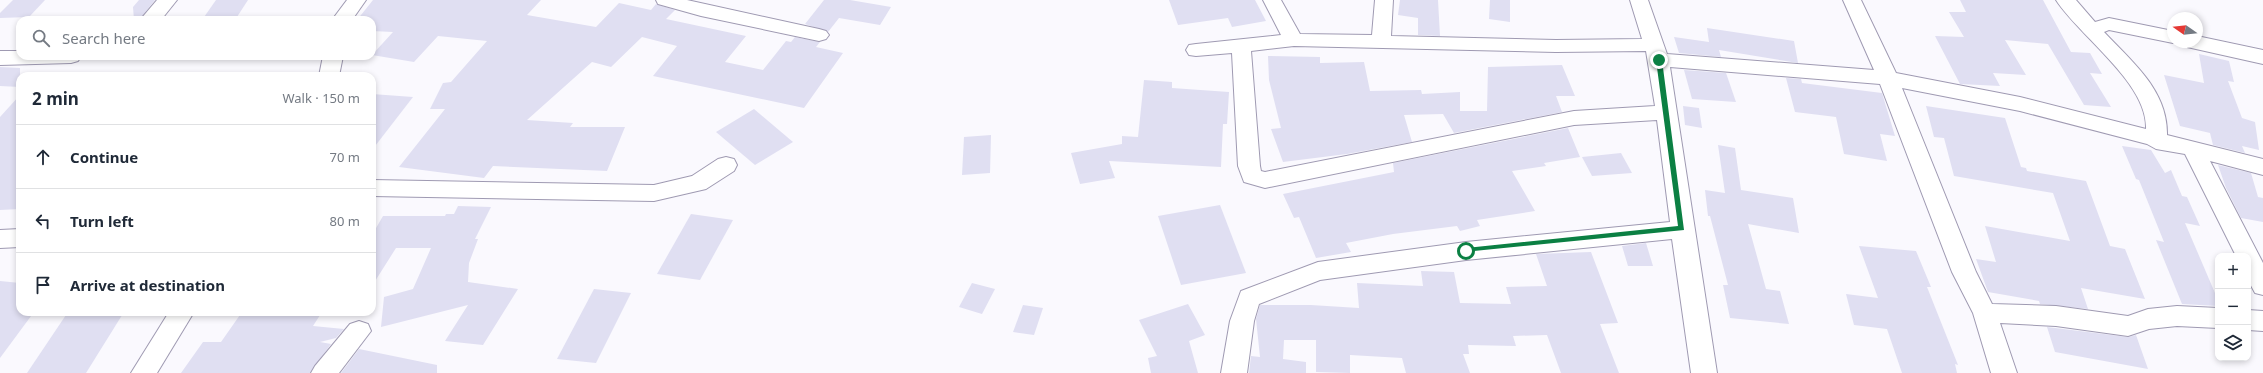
<!DOCTYPE html>
<meta charset="utf-8">
<style>
body{margin:0;font-family:"Noto Sans",sans-serif;background:#f6f6f7;color:#1f2937}
.controls{position:absolute;right:12px;bottom:12px;display:grid;overflow:hidden;border-radius:8px;box-shadow:0 2px 6px #0003}
.controls button{width:36px;height:36px;display:grid;place-items:center;padding:0;border:0;border-bottom:1px solid #e0e1e3;background:#fff;color:#1f2937;font:20px sans-serif}
.compass{position:absolute;left:2167px;top:12px;width:36px;height:36px;border-radius:50%;background:#fff;box-shadow:0 2px 6px #0003;rotate:284deg}
.stop{position:absolute;width:12px;height:12px;margin:-9px;border:3px solid #0b8043;border-radius:50%;background:#fff}
.stop.end{background:#0b8043;border-color:#fff;box-shadow:0 1px 4px #0008}
.list{margin:0;padding:0;list-style:none}
h2{display:flex;justify-content:space-between;align-items:center;height:52px;margin:0;padding:0 16px;font-size:17px}
h2 small{font-size:13px;font-weight:400;color:#747a83}
.list li{display:grid;grid-template-columns:26px 1fr auto;gap:12px;align-items:center;box-sizing:border-box;height:64px;padding:0 16px;border-top:1px solid #e0e1e3}
.list b{display:block;font-size:15px;white-space:nowrap}
.list em{font-size:13px;font-style:normal;color:#747a83}
.icon{flex:none;width:22px;height:22px;fill:none;stroke:currentColor;stroke-width:2;stroke-linecap:round;stroke-linejoin:round}
.map{position:relative;flex:none;width:2263px;height:373px;overflow:hidden}
.search{position:absolute;background:#fff;box-shadow:0 2px 6px #0003;left:16px;top:16px;width:360px;height:44px;display:flex;align-items:center;gap:10px;box-sizing:border-box;padding:0 14px;border-radius:12px;color:#747a83;font-size:15px}
.panel{position:absolute;background:#fff;box-shadow:0 2px 6px #0003;left:16px;top:72px;width:360px;height:244px;border-radius:12px}
.map>svg:first-child{display:block}
</style>
<div class="map">
<svg width="2263" height="373" viewBox="0 0 2263 373">
<rect width="100%" height="100%" fill="#faf9fe"/>
<!-- building -->
<g fill="#e0dff2">
<polygon points="13,0 45,0 29,17 0,18 0,13"/>
<polygon points="139,0 155,0 139,20 134,20 133,7"/>
<polygon points="216,0 248,0 235,20 202,20"/>
<polygon points="373,0 541,0 527,15 596,27 619,3 651,10 656,4 675,10 666,19 746,36 725,62 763,70 786,41 791,42 795,37 820,42 816,47 843,53 804,108 653,76 677,46 642,37 611,67 592,62 527,120 573,123 570,127 625,127 607,171 493,166 484,178 399,167 445,109 430,109 443,83 451,82 487,41 438,36 414,62 372,55 393,32 372,31 372,20 357,20"/>
<polygon points="824,0 850,0 891,7 880,25 839,18 828,32 805,24"/>
<polygon points="1169,0 1255,0 1266,21 1232,27 1228,18 1178,25"/>
<polygon points="1400,0 1438,0 1440,36 1418,35 1418,18 1398,15"/>
<polygon points="1490,0 1510,0 1510,22 1489,19"/>
<polygon points="1960,0 2043,0 2071,52 2090,53 2102,74 2090,73 2111,107 2084,105 2048,44 2005,40 2026,75 1993,73 2000,86 1960,84 1935,36 1964,37 1949,12 1966,12"/>
<polygon points="1707,28 1794,41 1798,63 1719,50 1721,57 1679,53 1674,37 1709,42"/>
<polygon points="2199,54 2229,61 2234,82 2228,81 2242,118 2255,122 2259,150 2242,146 2245,153 2213,145 2210,133 2180,126 2164,75 2204,83"/>
<polygon points="1268,56 1320,57 1320,63 1364,62 1370,91 1421,90 1422,94 1460,92 1460,111 1487,111 1488,67 1562,65 1575,96 1556,96 1562,112 1454,133 1443,114 1404,115 1412,142 1347,154 1283,162 1271,129 1281,128 1269,80"/>
<polygon points="0,67 20,68 20,87 0,86"/>
<polygon points="1684,70 1726,73 1736,102 1692,99"/>
<polygon points="1786,78 1801,79 1802,83 1882,93 1895,136 1880,134 1887,161 1844,154 1836,117 1795,112"/>
<polygon points="1144,80 1172,82 1172,88 1229,92 1227,124 1223,124 1221,167 1109,161 1115,178 1080,184 1071,153 1122,144 1122,136 1138,137"/>
<polygon points="372,94 413,97 372,150"/>
<polygon points="20,95 20,209 0,210 0,117"/>
<polygon points="1683,106 1699,108 1702,128 1685,125"/>
<polygon points="1926,106 2005,118 2021,167 2026,168 2027,171 2086,181 2110,246 2125,249 2145,299 2081,288 2088,309 2040,304 2039,301 1988,292 1976,259 1996,262 1985,226 2070,241 2053,193 1954,176 1944,138 1934,137"/>
<polygon points="754,109 793,142 755,165 716,132"/>
<polygon points="1568,128 1580,157 1544,163 1546,166 1512,171 1535,211 1477,220 1480,226 1460,231 1457,226 1393,234 1346,243 1351,252 1316,258 1299,217 1294,218 1283,194 1394,172 1393,163"/>
<polygon points="991,135 990,173 962,175 964,137"/>
<polygon points="1718,145 1735,148 1741,190 1793,198 1799,233 1748,224 1766,289 1780,291 1789,324 1730,318 1723,285 1728,285 1710,216 1708,216 1705,190 1725,193"/>
<polygon points="2122,146 2151,150 2165,173 2171,170 2182,196 2187,197 2200,226 2185,223 2218,300 2218,306 2182,304 2156,240 2164,242 2139,180 2136,179"/>
<polygon points="1621,153 1632,173 1592,176 1582,157"/>
<polygon points="2218,165 2251,173 2258,197 2263,198 2263,222 2241,218 2226,188"/>
<polygon points="1220,205 1246,273 1181,285 1158,216"/>
<polygon points="458,206 491,207 475,239 478,239 469,263 468,282 518,289 483,345 445,341 468,305 381,327 384,297 413,289 431,248 396,248 372,286 372,235 383,216 445,216 446,214 454,214"/>
<polygon points="691,214 733,220 700,280 657,274"/>
<polygon points="1646,243 1653,266 1628,266 1622,246"/>
<polygon points="1859,246 1916,251 1931,287 1927,287 1958,365 1955,364 1957,373 1902,373 1887,329 1854,325 1846,294 1878,298"/>
<polygon points="1591,252 1618,323 1600,324 1619,373 1561,373 1547,335 1513,336 1516,346 1468,345 1469,354 1463,354 1470,373 1406,373 1402,358 1350,355 1350,373 1316,372 1316,340 1284,340 1283,359 1306,362 1306,373 1249,373 1251,356 1260,357 1256,319 1260,305 1311,305 1359,308 1357,283 1423,286 1421,271 1454,272 1460,303 1511,304 1506,287 1547,286 1536,254"/>
<polygon points="0,281 20,283 20,312 34,312 0,358"/>
<polygon points="972,283 995,289 982,314 959,307"/>
<polygon points="594,289 631,293 596,363 557,359"/>
<polygon points="1188,304 1205,335 1189,341 1198,373 1151,373 1148,358 1157,356 1139,320"/>
<polygon points="1023,305 1043,308 1034,335 1013,332"/>
<polygon points="68,312 124,312 86,373 27,373"/>
<polygon points="242,312 322,312 313,326 344,329 336,338 320,342 331,344 310,373 181,373 203,342 221,342"/>
<polygon points="2047,327 2128,337 2136,335 2148,369 2055,352"/>
<polygon points="359,349 437,365 437,373 341,373"/>
</g>
<g fill="none" stroke-linecap="round" stroke-linejoin="round">
<defs>
<g id="minor">
<polygon points="157,0 177,0 161,20 140,20"/>
<polygon points="347,0 366,0 352,20 332,20"/>
<polygon points="656,0 687,0 819,29 826,31 829,35 826,39 819,41 701,16 658,4"/>
<path d="M1263,0H1281L1300,34L1372,35L1375,0H1393L1391,36L1556,40L1642,39L1630,0H1648L1667,54L1874,70L1843,0H1861L1896,73L2020,97L2146,129C2148,83 2080,37 2056,0H2076L2095,22L2109,18L2173,31V42H2178L2173,43L2109,30L2104,32C2132,62 2168,90 2167,135L2263,159V175L2210,161L2263,263V295L2255,293L2248,280V256H2236L2185,154L2156,149L2147,144L2020,111L1902,88L1976,272L1992,304L2056,306L2128,316L2148,309L2177,306L2218,308V328L2177,326L2149,329L2128,336L2056,326L2000,323L2017,373H1991L1973,313L1952,272L1880,84L1670,67L1717,373H1691L1672,239L1466,260L1320,280L1259,304L1254,321L1247,373H1221L1230,321L1241,291L1318,262L1466,242L1670,222L1657,120L1574,125L1265,188L1244,182L1238,166L1232,53L1196,56L1189,55L1186,50L1189,45L1196,44L1281,35ZM1294,46L1556,52L1646,51L1655,106L1574,111L1265,172L1261,171L1260,166L1251,51Z"/>
<polygon points="2197,36 2263,50 2263,64 2187,47 2184,42 2197,42"/>
<polygon points="0,51 20,51 20,56 81,56 78,61 71,63 0,65"/>
<polygon points="323,56 343,56 339,76 319,76"/>
<polygon points="726,157 734,159 737,165 734,171 706,189 654,201 372,196 372,180 654,185 692,176 718,159"/>
<polygon points="20,229 20,247 0,248 0,230"/>
<polygon points="2248,310 2263,311 2263,331 2248,330"/>
<polygon points="169,312 194,312 157,373 131,373"/>
<polygon points="359,321 368,324 371,331 339,373 311,373 315,366 350,324"/>
</g>
</defs>
<!-- minor casing -->
<use href="#minor" stroke="#9f9ab2" stroke-width="2"/>
<!-- minor -->
<use href="#minor" fill="#fff" fill-rule="evenodd"/>
</g>
<!-- route -->
<polygon fill="#0b8043" points="1659,58 1662,60 1684,230 1464,252 1463,251 1466,248 1678,226 1656,60"/>
</svg>
<div class="controls">
<button>+</button>
<button>−</button>
<button><svg class="icon" aria-label="layers" viewBox="0 0 24 24"><path d="M12 4l9 5-9 5-9-5zM3 14l9 5 9-5"/></svg></button>
</div>
<svg class="compass" viewBox="-18 -18 36 36"><path d="M0-13l5 13h-10z" fill="#e53935"/><path d="M0 13l5-13h-10z" fill="#747a83"/></svg>
<div class="stop" style="left:1466px;top:251px"></div>
<div class="stop end" style="left:1659px;top:60px"></div>
<div class="search"><svg class="icon" aria-label="search" viewBox="0 0 24 24"><circle cx="10" cy="10" r="6"/><path d="M15 15l6 6"/></svg>Search here</div>
<section class="panel">
<h2>2 min<small>Walk · 150 m</small></h2>
<ul class="list">
<li><svg class="icon" aria-label="ahead" viewBox="0 0 24 24"><path d="M12 20V5M6 11l6-6 6 6"/></svg><div><b>Continue</b></div><em>70 m</em></li>
<li><svg class="icon" aria-label="left" viewBox="0 0 24 24"><path d="M17 20v-9H6M10 6l-5 5 5 5"/></svg><div><b>Turn left</b></div><em>80 m</em></li>
<li><svg class="icon" aria-label="arrive" viewBox="0 0 24 24"><path d="M6 21V4h12l-3 4 3 4H6"/></svg><div><b>Arrive at destination</b></div></li>
</ul>
</section>
</div>
